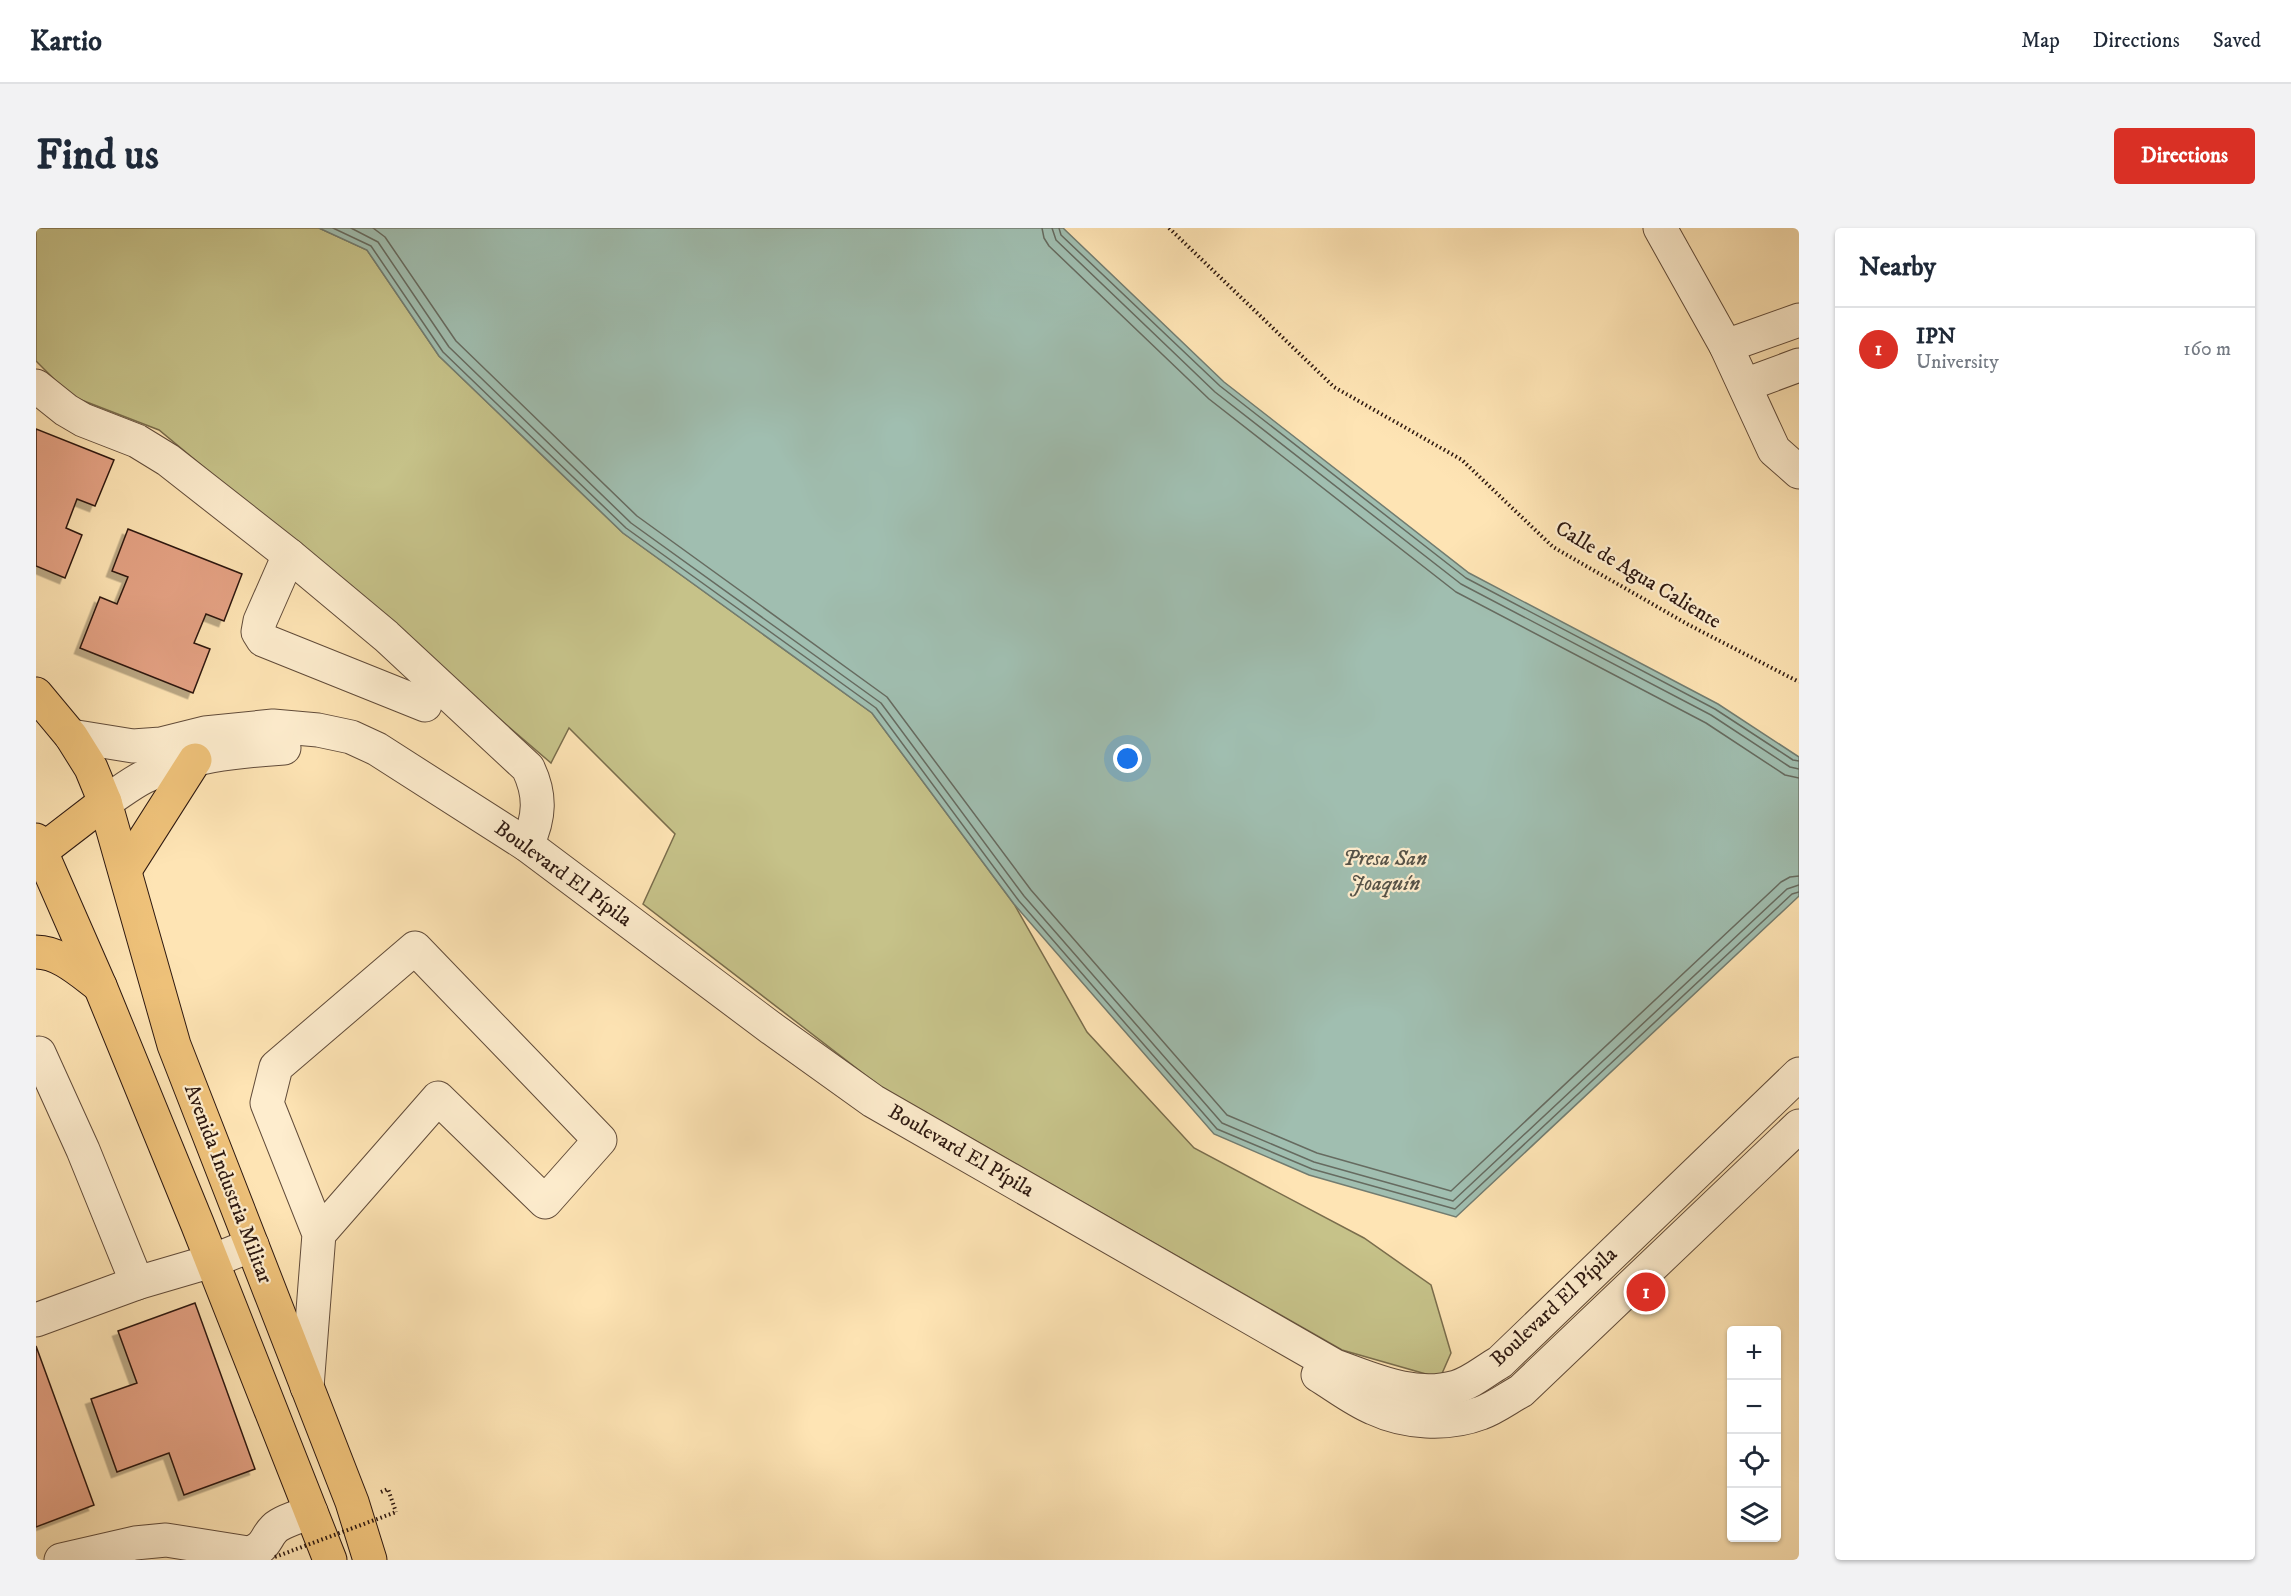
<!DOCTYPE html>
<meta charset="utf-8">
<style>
body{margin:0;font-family:"IM FELL DW Pica",serif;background:#f2f2f3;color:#1f2937}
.controls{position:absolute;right:18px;bottom:18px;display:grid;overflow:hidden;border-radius:6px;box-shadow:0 2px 4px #0004}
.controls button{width:54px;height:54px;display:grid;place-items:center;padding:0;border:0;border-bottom:2px solid #e0e1e3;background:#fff;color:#1f2937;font:30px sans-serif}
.you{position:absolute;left:1092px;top:531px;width:21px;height:21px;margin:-15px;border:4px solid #fff;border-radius:50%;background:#1a73e8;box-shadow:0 0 0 9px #1a73e833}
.badge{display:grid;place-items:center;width:39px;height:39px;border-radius:50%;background:#d93025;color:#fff;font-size:20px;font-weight:700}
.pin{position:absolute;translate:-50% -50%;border:3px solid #fff;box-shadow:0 2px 6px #0006}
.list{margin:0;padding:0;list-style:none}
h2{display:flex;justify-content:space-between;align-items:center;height:78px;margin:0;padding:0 24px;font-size:26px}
h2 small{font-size:20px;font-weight:400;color:#747a83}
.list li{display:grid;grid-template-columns:39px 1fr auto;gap:18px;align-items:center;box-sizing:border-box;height:84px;padding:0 24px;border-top:2px solid #e0e1e3}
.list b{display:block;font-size:22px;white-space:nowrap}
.list p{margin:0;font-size:20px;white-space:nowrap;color:#747a83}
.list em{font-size:20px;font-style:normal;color:#747a83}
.icon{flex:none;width:33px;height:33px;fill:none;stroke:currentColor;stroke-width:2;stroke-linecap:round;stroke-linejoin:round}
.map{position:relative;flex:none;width:1763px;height:1332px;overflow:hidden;border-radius:6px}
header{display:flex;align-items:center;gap:36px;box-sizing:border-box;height:84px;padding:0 30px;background:#fff;border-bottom:2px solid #e0e1e3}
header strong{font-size:28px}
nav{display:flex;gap:33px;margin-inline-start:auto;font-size:21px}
.intro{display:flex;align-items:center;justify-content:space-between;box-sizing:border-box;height:144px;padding:0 36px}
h1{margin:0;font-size:42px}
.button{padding:15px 27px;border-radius:6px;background:#d93025;color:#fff;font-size:21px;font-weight:700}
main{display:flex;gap:36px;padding:0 36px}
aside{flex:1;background:#fff;border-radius:6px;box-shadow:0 2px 4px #0004}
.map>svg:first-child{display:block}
</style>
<header>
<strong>Kartio</strong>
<nav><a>Map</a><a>Directions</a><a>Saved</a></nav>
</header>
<div class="intro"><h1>Find us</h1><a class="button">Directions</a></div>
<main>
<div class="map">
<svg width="1763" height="1332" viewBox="0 0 1763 1332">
<defs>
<filter id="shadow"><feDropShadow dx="-5.5" dy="5.5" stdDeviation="0" flood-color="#0004"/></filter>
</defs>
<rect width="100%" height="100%" fill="#fee4b4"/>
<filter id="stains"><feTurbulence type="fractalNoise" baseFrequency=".00333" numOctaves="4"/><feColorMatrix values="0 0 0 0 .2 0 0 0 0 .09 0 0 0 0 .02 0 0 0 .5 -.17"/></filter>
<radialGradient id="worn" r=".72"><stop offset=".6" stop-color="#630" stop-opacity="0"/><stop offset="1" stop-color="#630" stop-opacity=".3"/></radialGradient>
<!-- green -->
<polygon fill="#c6c289" stroke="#7a6d4c" stroke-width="1.5" points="0,0 283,0 331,22 403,128 587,305 836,485 978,676 1051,804 1158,920 1328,1010 1395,1057 1415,1125 1404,1150 1306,1122 845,859 607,676 639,606 533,500 515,535 193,260 123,202 35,168 0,133"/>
<!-- water -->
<polygon fill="#a0beb0" stroke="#727c70" stroke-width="1.5" points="283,0 1027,0 1188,154 1433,345 1682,476 1763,529 1763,668 1420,989 1273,947 1178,906 978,676 836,485 587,305 403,128 331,22"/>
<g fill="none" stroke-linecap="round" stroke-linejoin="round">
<!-- shore -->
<g stroke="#666b60" stroke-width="1.5">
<polyline points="297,0 335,18 407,124 590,300 840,480 983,673 1181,901 1276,941 1419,981 1756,666 1763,664"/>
<polyline points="315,0 342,14 413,119 595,295 845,475 988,668 1186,895 1278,934 1417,973 1751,661 1763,657"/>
<polyline points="337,0 349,9 420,113 601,288 851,469 995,662 1191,887 1281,925 1415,963 1745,654 1754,649 1763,648"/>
<polyline points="1006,0 1008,10 1013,18 1173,171 1420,364 1670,495 1749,547 1763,550"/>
<polyline points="1016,0 1020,12 1179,164 1425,356 1675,487 1754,539 1763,541"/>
<polyline points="1023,0 1025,7 1184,158 1430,350 1679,481 1757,532 1763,533"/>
</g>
</g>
<!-- building -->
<g fill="#e4a183" stroke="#2d1810" stroke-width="1.5" filter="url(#shadow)">
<polygon points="0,201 78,232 59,278 41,271 30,300 46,307 29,350 0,338"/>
<polygon points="92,301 206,346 188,393 170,386 158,415 174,421 157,465 44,420 64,369 81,376 92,349 76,343"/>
<polygon points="159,1075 219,1241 148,1267 133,1225 81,1244 55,1171 101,1155 82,1103"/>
<polygon points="0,1118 58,1277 0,1299"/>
</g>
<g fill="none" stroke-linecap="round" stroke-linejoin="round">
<defs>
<g id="minor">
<polyline points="1624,0 1690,118 1738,222 1763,244"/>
<polyline points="1690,118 1763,92"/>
<polyline points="1709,157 1763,137"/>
<path d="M0,158L30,182L47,192L101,213L132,232L253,327L350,408L492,540C505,567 504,589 491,617"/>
<polyline points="253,327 224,393 222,404 227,412 389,477"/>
<path d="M35,508L97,518L125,516L169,505L237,498L282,502L315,509L341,521L491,617L735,800L837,873L1299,1138C1338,1152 1378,1171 1420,1159C1435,1155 1450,1142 1464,1134L1763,846"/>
<path d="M69,574C82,566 94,556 108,549C150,528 201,523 248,520"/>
<polyline points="0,826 3,825 47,922 101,1055"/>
<polyline points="0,1092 101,1055 176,1033 216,1017"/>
<path d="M1282,1147C1300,1158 1318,1172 1337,1180C1369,1195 1411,1198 1445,1185C1459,1180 1472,1170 1485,1163L1763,898"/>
<polyline points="271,1159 283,1006 231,875 240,839 379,720 564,912 509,974 402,870 283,1006"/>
<path d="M25,1332L99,1315L130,1312L212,1325C233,1320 229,1305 243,1297C253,1291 265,1288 275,1284"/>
</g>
<g id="major">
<polyline points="0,466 35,508 55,540 69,574 138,817 316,1274 334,1332"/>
<polyline points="0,612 64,758 161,995 294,1332"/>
<polyline points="0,627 69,574"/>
<polyline points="89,642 159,532"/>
<path d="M0,724C24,724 45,744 64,758"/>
</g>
</defs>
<!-- minor casing -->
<use href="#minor" stroke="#614b39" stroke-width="35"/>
<!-- major casing -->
<use href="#major" stroke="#2d1810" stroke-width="35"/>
<!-- path -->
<g stroke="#2d1810" stroke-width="4" stroke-dasharray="1.5 3" stroke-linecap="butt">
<polyline points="1133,0 1298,159 1426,232 1517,319 1653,397 1763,454"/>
<polyline points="345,1264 352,1261 360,1284"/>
</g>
<!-- minor -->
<use href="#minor" stroke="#feedce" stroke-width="33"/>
<!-- major -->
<use href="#major" stroke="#efc27a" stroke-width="33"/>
<!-- path-bridge -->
<polyline stroke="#2d1810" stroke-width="4" stroke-dasharray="1.5 3" stroke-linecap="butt" points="239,1329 360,1284"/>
</g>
<g text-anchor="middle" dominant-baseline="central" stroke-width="4.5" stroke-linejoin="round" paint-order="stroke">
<!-- street labels -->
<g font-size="21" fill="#2d1810" stroke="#feedce">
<text transform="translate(1602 347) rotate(31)">Calle de Agua Caliente</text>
<text transform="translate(527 646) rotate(36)">Boulevard El Pípila</text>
<text transform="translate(925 923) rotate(30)">Boulevard El Pípila</text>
<text transform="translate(192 956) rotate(69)">Avenida Industria Militar</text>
<text transform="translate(1518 1079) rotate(-43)">Boulevard El Pípila</text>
</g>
<!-- water labels -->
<g font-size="22" font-style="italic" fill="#555248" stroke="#feedce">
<text x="1349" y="630">Presa San<tspan x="1349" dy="25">Joaquín</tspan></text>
</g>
</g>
<rect width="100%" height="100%" filter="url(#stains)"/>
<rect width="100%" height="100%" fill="url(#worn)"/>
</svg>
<div class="controls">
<button>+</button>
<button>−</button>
<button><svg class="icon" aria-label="locate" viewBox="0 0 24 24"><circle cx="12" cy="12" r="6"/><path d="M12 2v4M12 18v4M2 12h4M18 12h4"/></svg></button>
<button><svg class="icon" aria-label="layers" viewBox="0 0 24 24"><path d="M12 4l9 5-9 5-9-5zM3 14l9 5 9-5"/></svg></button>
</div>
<div class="you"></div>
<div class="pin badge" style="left:1610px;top:1064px">1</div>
</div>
<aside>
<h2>Nearby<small></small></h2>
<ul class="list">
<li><span class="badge">1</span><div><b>IPN</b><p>University</p></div><em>160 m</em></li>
</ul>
</aside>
</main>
